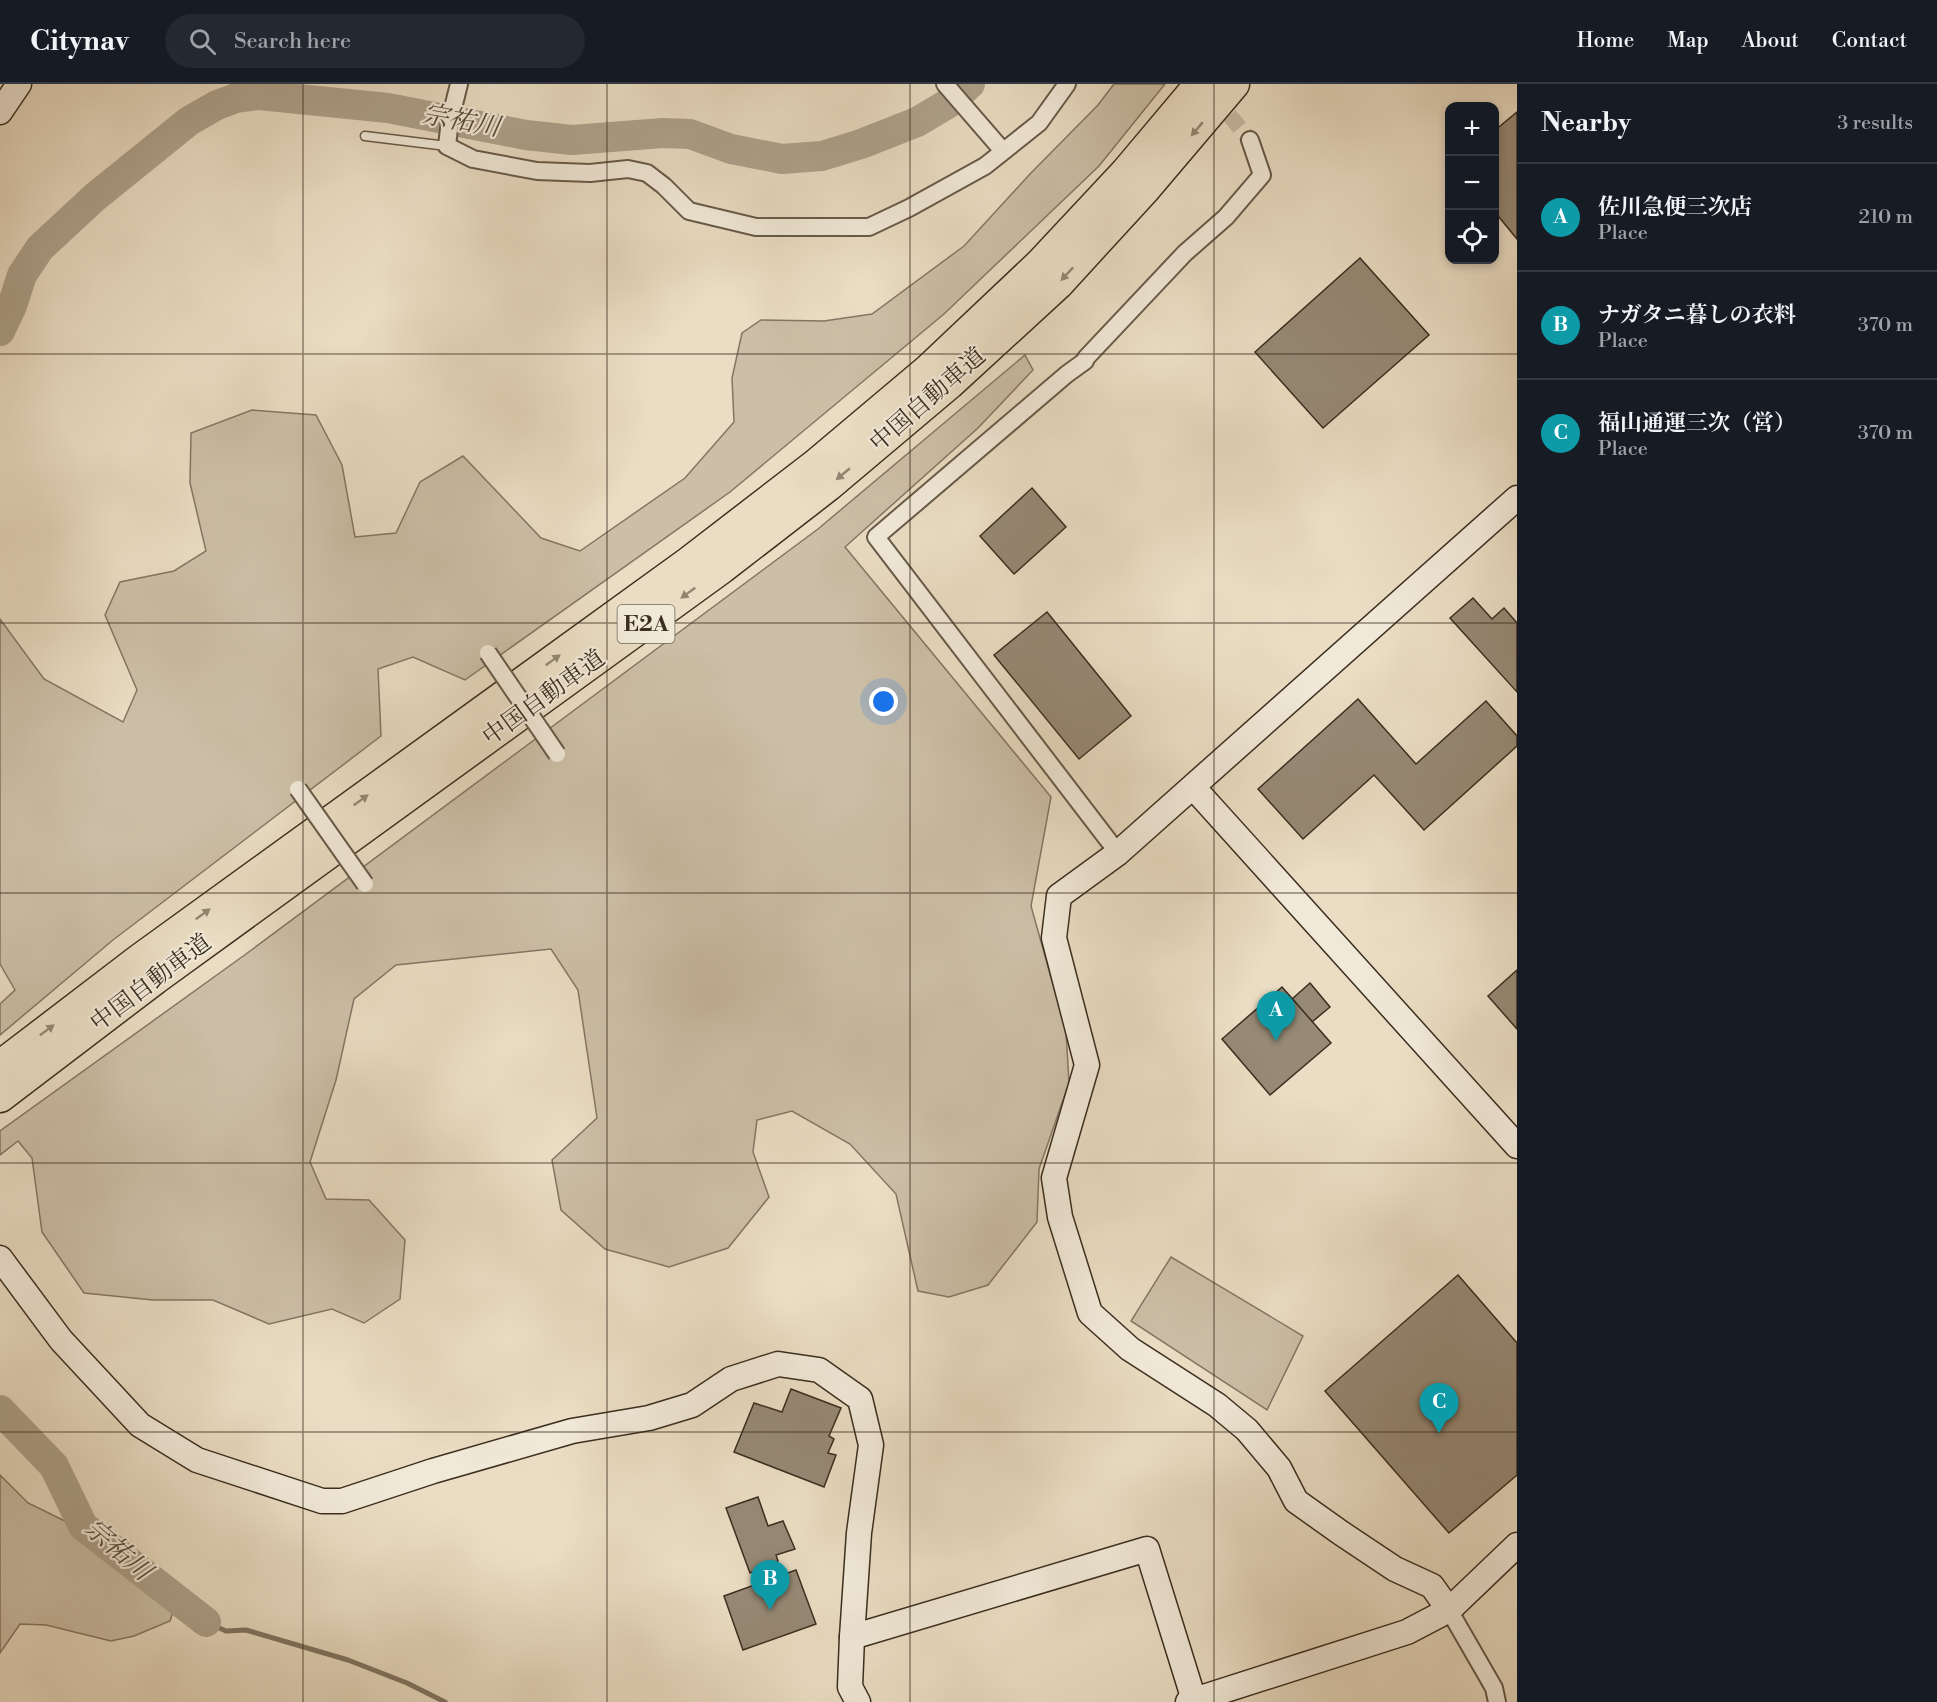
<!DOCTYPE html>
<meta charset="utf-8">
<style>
body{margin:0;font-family:"Libre Bodoni","Noto Serif JP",serif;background:#242831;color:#f1f3f6}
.controls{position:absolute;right:18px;top:18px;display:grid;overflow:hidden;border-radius:12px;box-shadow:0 3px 9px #0003}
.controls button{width:54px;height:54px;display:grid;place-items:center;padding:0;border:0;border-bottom:2px solid #363941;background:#171b24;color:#f1f3f6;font:30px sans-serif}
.you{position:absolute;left:884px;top:618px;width:21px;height:21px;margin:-15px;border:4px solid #fff;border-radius:50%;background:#1a73e8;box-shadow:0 0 0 9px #1a73e833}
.badge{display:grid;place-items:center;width:39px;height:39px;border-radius:50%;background:#0b8043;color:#fff;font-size:20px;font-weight:700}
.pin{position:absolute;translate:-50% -50px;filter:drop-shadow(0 2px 3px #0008)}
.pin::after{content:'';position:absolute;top:32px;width:21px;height:18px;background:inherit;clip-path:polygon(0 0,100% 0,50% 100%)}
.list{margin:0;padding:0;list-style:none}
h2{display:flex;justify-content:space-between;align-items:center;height:78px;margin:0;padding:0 24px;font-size:26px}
h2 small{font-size:20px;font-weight:400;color:#9ea1a6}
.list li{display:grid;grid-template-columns:39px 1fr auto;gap:18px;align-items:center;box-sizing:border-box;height:108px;padding:0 24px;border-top:2px solid #363941}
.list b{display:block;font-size:22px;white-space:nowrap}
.list p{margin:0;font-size:20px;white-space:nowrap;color:#9ea1a6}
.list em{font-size:20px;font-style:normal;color:#9ea1a6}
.icon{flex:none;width:33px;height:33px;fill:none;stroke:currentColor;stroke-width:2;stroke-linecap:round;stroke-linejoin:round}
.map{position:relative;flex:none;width:1517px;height:1618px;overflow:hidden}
header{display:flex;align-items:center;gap:36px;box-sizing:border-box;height:84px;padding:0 30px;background:#171b24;border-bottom:2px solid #363941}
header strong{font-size:28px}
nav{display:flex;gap:33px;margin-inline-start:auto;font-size:21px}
.search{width:420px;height:54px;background:#242831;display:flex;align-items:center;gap:15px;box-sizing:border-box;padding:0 21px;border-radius:33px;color:#9ea1a6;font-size:22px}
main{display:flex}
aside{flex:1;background:#171b24}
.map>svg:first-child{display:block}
</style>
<header>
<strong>Citynav</strong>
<div class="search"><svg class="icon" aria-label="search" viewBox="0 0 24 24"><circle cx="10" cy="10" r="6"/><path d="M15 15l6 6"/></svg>Search here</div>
<nav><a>Home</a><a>Map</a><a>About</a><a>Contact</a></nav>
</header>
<main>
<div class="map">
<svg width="1517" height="1618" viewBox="0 0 1517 1618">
<rect width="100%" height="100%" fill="#eaddc3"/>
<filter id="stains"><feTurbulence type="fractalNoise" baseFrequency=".00333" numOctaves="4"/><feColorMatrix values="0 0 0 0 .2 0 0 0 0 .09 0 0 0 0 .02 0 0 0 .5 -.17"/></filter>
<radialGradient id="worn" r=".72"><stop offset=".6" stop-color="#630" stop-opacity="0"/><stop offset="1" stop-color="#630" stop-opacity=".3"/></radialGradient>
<!-- green -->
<g fill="#ccbfa7" stroke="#847664" stroke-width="1.5">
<polygon points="1114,0 1165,0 1099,82 944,230 730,408 465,596 413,573 378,585 381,652 113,856 0,951 0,920 15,906 0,880 0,535 44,595 123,638 137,606 105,531 120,498 174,487 206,467 190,399 191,349 252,326 316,331 342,381 355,453 396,449 420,398 463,372 541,454 580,467 685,394 734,338 732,294 742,249 761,236 824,237 872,230 964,162 1030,90 1098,21"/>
<polygon points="1025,271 1033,286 978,344 845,463 1051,713 1031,822 1066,947 1069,999 1039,1085 1037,1138 988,1201 949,1213 918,1207 896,1110 850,1060 792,1027 757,1036 753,1068 769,1113 728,1164 669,1183 605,1165 561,1126 552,1076 597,1034 578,906 551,865 396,881 354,915 336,996 310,1078 326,1115 369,1116 405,1156 400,1215 364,1239 332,1225 269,1240 213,1216 153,1216 84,1209 42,1148 32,1074 18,1057 0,1071 0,1047 246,870 818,445"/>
<polygon points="1171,1173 1303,1252 1267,1326 1131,1237"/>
<polygon points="0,1391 28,1419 71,1440 173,1528 170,1537 134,1552 111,1557 46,1541 20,1540 0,1569"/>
</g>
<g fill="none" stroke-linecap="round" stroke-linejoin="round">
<!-- stream -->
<polyline stroke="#807461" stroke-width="5" points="206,1538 226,1547 246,1546 348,1576 407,1599 445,1618"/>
<!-- river -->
<g stroke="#aea28c" stroke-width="30">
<polyline points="0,247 12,222 22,191 40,164 95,113 189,37 217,21 236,14 259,11 388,24 526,51 572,56 663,49 690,50 731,65 782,75 822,72 861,60 917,38 949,19 970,0"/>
<polyline points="0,1326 54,1382 83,1442 206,1538"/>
</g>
</g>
<!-- building -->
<g fill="#968975" stroke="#3b2e20" stroke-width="1.5">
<polygon points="1517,28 1517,155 1494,127 1494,47"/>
<polygon points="1360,174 1429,251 1323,344 1255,268"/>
<polygon points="1032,404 1066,443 1014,490 980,452"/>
<polygon points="1473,514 1492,535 1504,524 1517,539 1517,608 1450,534"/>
<polygon points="1047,528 1131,632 1079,675 994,571"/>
<polygon points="1358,615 1416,680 1486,617 1517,652 1517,662 1424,746 1374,691 1303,755 1258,705"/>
<polygon points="1517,886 1517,945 1488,912"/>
<polygon points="1310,899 1330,923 1312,938 1292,915"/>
<polygon points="1282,903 1331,959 1270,1011 1222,955"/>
<polygon points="1458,1191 1517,1259 1517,1391 1449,1449 1325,1307"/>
<polygon points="791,1305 841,1324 829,1352 834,1355 828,1369 836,1371 824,1403 734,1368 754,1319 782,1328"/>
<polygon points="758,1413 768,1442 783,1437 795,1465 776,1471 778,1477 750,1489 726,1424"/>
<polygon points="796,1486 816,1540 743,1566 724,1512"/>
</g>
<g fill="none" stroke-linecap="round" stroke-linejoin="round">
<!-- street-tunnel -->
<polyline stroke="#c7baa2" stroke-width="16" stroke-dasharray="16 8" stroke-linecap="butt" points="1214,13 1250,56"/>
<defs>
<polyline id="lane" points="365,52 447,62"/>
<g id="street">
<polyline points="459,0 450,36 447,62 473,75 537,87 590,89 628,85 647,89 664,102 689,127 756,143 869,143 909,124 985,82 1039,39 1067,0"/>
<polyline points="945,0 1003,67"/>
<polyline points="1118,769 876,453 1067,290 1085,277 1086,274 1185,169 1226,133 1262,91 1250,56"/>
<polyline points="1449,1526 1494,1604 1497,1618"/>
</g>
<g id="secondary">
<polyline points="0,28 19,0"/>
<polyline points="1193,703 1517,1062"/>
<polyline points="0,1174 61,1256 140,1341 197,1376 322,1417 342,1417 433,1387 572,1347 649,1334 692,1321 731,1295 778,1280 819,1286 860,1315 871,1361 859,1449 852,1553 850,1603 858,1618"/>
<polyline points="1449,1526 1432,1502 1395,1485 1341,1449 1296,1417 1279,1384 1247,1346 1217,1321 1130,1265 1090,1229 1060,1133 1054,1094 1087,981 1054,854 1059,812 1118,769 1517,414"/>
<polyline points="852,1553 1147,1465 1194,1616"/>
<polyline points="1188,1618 1407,1548 1449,1526 1517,1461"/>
</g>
<g id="highway">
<polyline points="0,982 140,875 689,478 815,381 929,285 1040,180 1126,88 1200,0"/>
<polyline points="0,1013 155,895 722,484 828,402 949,300 1058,200 1145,105 1234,0"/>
</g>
</defs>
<!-- lane casing -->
<use href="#lane" stroke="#675a49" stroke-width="11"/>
<!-- street casing -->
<use href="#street" stroke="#675a49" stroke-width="20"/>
<!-- secondary casing -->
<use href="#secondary" stroke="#3b2e20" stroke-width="27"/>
<!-- highway casing -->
<use href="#highway" stroke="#3b2e20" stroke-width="33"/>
<!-- lane -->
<use href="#lane" stroke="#f1e9d8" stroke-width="8"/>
<!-- street -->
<use href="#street" stroke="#f1e9d8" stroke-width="16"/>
<!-- secondary -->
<use href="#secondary" stroke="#f1e9d8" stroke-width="24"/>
<!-- highway -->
<use href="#highway" stroke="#eaddc3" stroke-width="30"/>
<defs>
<g id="street-bridge">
<polyline points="488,569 557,670"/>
<polyline points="298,705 365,800"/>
</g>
</defs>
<!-- street-bridge casing -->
<use href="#street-bridge" stroke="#675a49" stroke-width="20" stroke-linecap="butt"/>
<!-- street-bridge -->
<use href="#street-bridge" stroke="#f1e9d8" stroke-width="16"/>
</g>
<!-- one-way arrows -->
<defs><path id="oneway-solid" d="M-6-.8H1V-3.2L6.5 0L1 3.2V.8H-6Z" transform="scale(1.5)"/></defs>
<g fill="#928672">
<use href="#oneway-solid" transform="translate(1197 45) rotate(130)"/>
<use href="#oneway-solid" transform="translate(1067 190) rotate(133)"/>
<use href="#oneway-solid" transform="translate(843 390) rotate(140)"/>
<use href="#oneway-solid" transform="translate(688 509) rotate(144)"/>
<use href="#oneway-solid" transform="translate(553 576) rotate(-36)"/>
<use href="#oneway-solid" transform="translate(361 716) rotate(-36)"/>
<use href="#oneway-solid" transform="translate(203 830) rotate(-36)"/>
<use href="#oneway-solid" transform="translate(47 946) rotate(-37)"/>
</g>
<!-- grid -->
<path fill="none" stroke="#3b2e20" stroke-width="1.5" stroke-opacity="0.55" d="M303,0V1618M607,0V1618M910,0V1618M1214,0V1618M0,270H1517M0,539H1517M0,809H1517M0,1079H1517M0,1348H1517"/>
<g text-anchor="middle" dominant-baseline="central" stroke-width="4.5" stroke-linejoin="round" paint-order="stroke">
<!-- shield labels -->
<rect fill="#f1e9d8" stroke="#726657" stroke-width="1.5" x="617.5" y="521" width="57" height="38" rx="4.5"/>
<g font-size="22" font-weight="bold" fill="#3b2e20">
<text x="646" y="540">E2A</text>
</g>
<!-- street labels -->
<g font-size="24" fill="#3b2e20" stroke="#f1e9d8">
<text transform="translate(928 316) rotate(-41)">中国自動車道</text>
<text transform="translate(544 614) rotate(-36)">中国自動車道</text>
<text transform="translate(151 899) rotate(-37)">中国自動車道</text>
</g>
<!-- water labels -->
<g font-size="26" font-style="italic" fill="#584b3b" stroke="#f1e9d8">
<text transform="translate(461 37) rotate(10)">宗祐川</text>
<text transform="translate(118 1466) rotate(41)">宗祐川</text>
</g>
</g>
<rect width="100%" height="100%" filter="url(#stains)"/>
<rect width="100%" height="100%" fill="url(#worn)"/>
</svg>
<div class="controls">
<button>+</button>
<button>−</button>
<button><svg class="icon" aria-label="locate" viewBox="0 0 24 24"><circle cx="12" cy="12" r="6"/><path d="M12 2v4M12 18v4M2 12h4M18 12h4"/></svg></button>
</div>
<div class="you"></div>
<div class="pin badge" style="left:1276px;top:957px;background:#0f9aa8">A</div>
<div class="pin badge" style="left:770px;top:1526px;background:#0f9aa8">B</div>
<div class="pin badge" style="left:1439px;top:1349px;background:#0f9aa8">C</div>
</div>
<aside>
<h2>Nearby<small>3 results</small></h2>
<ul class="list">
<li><span class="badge" style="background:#0f9aa8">A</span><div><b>佐川急便三次店</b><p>Place</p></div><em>210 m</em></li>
<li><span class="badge" style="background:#0f9aa8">B</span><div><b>ナガタニ暮しの衣料</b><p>Place</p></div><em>370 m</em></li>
<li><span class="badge" style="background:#0f9aa8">C</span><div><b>福山通運三次（営）</b><p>Place</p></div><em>370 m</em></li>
</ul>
</aside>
</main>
